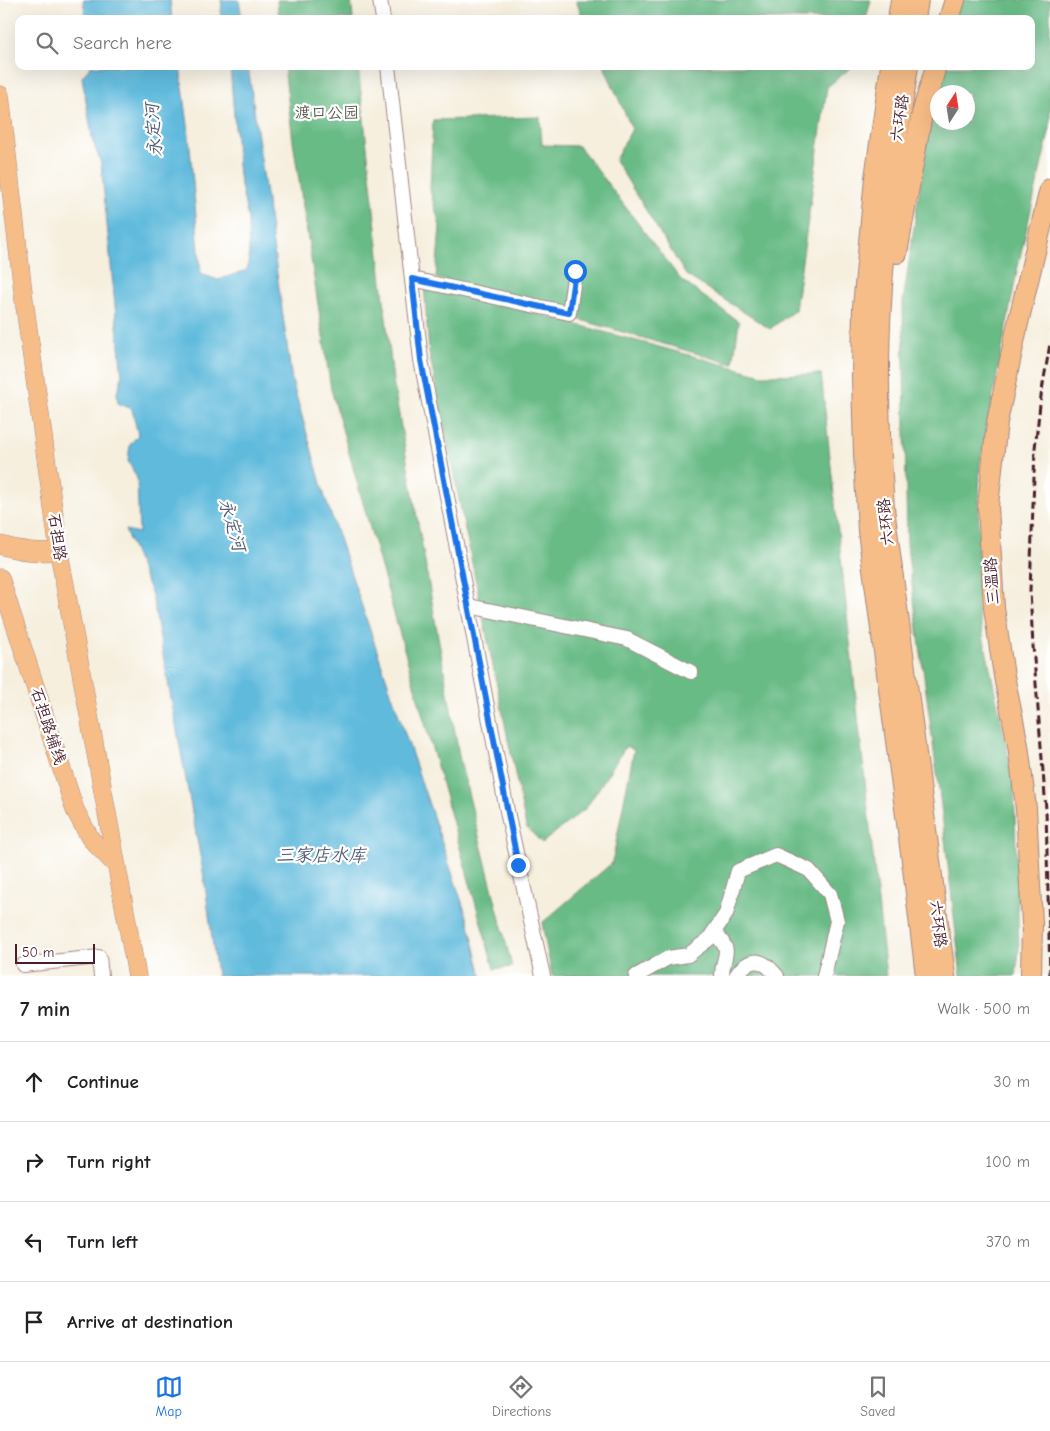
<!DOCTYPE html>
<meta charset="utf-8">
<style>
body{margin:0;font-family:"Comic Neue","LXGW WenKai TC",sans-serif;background:#f6f6f6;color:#202124}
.compass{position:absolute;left:930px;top:85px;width:45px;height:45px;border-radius:50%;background:#fff;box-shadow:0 5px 20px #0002;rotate:12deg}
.scale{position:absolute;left:15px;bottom:12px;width:80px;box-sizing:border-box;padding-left:5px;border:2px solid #4a1f2b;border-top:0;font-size:14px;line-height:18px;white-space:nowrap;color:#4a1f2b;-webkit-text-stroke:4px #fff;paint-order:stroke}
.stop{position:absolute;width:15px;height:15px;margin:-11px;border:4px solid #1a73e8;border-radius:50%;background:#fff}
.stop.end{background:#1a73e8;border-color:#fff;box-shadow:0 1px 5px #0008}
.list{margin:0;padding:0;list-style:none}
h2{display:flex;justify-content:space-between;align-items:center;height:65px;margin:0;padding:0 20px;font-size:21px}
h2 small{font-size:16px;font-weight:400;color:#757577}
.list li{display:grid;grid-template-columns:32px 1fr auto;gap:15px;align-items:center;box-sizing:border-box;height:80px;padding:0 20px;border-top:1px solid #e0e0e0}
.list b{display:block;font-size:19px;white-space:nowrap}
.list em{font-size:16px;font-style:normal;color:#757577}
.icon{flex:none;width:28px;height:28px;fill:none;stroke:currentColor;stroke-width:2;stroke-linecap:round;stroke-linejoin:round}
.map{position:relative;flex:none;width:1050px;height:976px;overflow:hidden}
.search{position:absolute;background:#fff;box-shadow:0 5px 20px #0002;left:15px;right:15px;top:15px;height:55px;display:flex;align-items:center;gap:12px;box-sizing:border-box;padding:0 18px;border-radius:10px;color:#757577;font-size:19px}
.sheet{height:385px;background:#fff}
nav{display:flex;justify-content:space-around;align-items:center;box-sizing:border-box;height:70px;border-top:1px solid #e0e0e0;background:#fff;font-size:14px;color:#757577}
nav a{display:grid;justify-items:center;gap:2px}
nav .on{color:#1a73e8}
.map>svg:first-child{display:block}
</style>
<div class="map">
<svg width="1050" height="976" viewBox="0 0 1050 976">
<rect width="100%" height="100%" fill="#fff"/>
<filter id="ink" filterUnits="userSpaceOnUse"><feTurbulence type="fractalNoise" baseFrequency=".02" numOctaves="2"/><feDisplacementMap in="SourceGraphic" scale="10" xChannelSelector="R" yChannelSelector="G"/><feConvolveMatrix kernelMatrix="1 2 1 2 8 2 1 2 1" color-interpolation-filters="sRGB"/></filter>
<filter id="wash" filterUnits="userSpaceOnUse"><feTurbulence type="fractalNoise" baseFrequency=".0096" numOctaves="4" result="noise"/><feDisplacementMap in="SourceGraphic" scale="20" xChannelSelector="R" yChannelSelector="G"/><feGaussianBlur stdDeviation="1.12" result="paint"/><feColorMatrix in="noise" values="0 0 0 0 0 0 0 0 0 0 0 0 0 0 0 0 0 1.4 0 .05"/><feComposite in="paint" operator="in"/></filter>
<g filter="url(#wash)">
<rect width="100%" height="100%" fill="#f6efde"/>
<!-- forest -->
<g fill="#69bb86" stroke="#5a6d58" fill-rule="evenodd">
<polygon points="277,0 351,0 353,19 279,19"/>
<polygon points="576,0 871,0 866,19 583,19"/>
<path d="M948,0H1050V128L1018,266L980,464L977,607L1014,782L1019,950L1016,976H961L940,797L907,547L903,303L937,66H1031V19H945ZM938,92H968V122H938Z"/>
<polygon points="284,66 358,66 393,381 460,761 512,967 494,969 331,389 293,141"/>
<polygon points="604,66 853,66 827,87 795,310 770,329 686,275 615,160 632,129"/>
<polygon points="540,117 542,145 579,146 681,280 739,322 733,364 436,278 440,226 430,190 433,120"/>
<polygon points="424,283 762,375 821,374 886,976 552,976 542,923 612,863 634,750 626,746 586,808 542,843 526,827 429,353"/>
</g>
<!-- water -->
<g fill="#5fbadc" stroke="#546c84">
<polygon points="83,0 170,0 172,19 86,19"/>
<polygon points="221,0 239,0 242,19 220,19 222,5"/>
<polygon points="91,66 180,66 188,125 201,274 218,280 247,270 249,258 248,219 239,176 230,66 248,66 292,381 324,494 468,920 482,976 217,976 204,877 152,595 125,530 139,533 137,478 128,461 130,445 138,435 132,409 118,403 117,393 122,377 101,163 93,142 82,77"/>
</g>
</g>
<g filter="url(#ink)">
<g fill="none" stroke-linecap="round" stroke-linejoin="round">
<defs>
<g id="minor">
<polyline points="380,0 383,19"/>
<polyline points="388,66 421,360 508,816 543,976"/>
<polyline points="412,279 569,313 575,271"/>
<polyline points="469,606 627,639 691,672"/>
<path d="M714,932C735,955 722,952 722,976"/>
<polyline points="23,965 99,957 101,976"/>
<polyline points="636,976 668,958 688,955 709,939 726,914 738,871 776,855 809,870 830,894 837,921 824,976"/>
<path d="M736,976C742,966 753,957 764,964C769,966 773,972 777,976"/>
</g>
<g id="major">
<polyline points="0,95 24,300 60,558 137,976"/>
<path d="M0,545C21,551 36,553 59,551"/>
<polyline points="0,578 75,810 90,838 115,864"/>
</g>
<g id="highway">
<polyline points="898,19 901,0"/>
<polyline points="915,19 918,0"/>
<polyline points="949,19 955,0"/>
<polyline points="891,66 875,178 863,307 862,377 864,454 868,531 913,868 926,976"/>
<path d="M908,66C896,145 885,224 881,304C877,372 879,440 884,508L945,976"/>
<polyline points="897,253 922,114 936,66"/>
<polyline points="1031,976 1032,923 1026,808 1018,745 1004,676 994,608 988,506 997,422 1018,323 1050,189"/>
</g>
</defs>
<!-- minor casing -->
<use href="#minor" stroke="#a08784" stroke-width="16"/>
<!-- major casing -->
<use href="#major" stroke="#a08784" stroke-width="19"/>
<!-- highway casing -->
<use href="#highway" stroke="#a08784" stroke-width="22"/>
<!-- minor -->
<use href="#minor" stroke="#fff" stroke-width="14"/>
<!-- major -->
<use href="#major" stroke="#f7bd88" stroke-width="18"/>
<!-- highway -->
<use href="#highway" stroke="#f7bd88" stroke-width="20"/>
<!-- rail -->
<polyline stroke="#4a1f2b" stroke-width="3" stroke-dasharray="8 4" stroke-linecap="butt" points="1050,976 1046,809 1033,646 1030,591 1035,448 1041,396 1050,344"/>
</g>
</g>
<g fill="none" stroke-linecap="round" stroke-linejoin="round" filter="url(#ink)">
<!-- route -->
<polyline stroke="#1a73e8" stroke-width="6" points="518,865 421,360 412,279 569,313 575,271"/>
</g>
<g text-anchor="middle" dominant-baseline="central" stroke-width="4.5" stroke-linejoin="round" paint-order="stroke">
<!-- park labels -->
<g font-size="16" fill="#5b574e" stroke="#fff">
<text x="327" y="113">渡口公园</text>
</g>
<!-- street labels -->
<g font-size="16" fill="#4a1f2b" stroke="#fff">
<text transform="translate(900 118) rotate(-82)">六环路</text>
<text transform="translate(886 522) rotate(-96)">六环路</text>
<text transform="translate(57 537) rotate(82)">石担路</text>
<text transform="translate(992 581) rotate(-94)">三温路</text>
<text transform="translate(48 726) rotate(72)">石担路辅线</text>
<text transform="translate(938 924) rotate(83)">六环路</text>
</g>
<!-- water labels -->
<g font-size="18" font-style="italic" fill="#525d72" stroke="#fff">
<text transform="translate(154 130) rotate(-94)">永定河</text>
<text transform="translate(232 525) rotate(74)">永定河</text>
<text x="321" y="855">三家店水库</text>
</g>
</g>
</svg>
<svg class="compass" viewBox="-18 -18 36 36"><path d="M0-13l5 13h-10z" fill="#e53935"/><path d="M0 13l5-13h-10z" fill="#757577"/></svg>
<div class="scale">50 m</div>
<div class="stop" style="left:575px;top:271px"></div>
<div class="stop end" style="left:518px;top:865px"></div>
<div class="search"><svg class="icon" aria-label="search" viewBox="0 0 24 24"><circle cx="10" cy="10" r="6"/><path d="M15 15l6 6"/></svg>Search here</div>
</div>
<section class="sheet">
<h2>7 min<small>Walk · 500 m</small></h2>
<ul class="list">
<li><svg class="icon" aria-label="ahead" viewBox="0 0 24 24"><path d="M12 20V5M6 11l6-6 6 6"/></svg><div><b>Continue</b></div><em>30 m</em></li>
<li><svg class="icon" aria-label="right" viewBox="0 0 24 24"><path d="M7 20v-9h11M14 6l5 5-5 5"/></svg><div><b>Turn right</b></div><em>100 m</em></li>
<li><svg class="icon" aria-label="left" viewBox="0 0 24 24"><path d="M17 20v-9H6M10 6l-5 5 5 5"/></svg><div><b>Turn left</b></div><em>370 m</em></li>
<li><svg class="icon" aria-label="arrive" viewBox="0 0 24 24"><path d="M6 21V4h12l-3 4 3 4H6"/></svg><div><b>Arrive at destination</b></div></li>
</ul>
</section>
<nav>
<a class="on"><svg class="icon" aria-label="map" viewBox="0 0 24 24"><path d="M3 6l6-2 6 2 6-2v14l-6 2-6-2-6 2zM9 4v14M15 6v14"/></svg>Map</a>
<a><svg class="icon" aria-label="directions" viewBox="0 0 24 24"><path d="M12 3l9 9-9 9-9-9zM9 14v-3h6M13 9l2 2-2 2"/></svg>Directions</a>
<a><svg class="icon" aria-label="saved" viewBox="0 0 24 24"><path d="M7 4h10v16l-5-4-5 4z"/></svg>Saved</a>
</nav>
